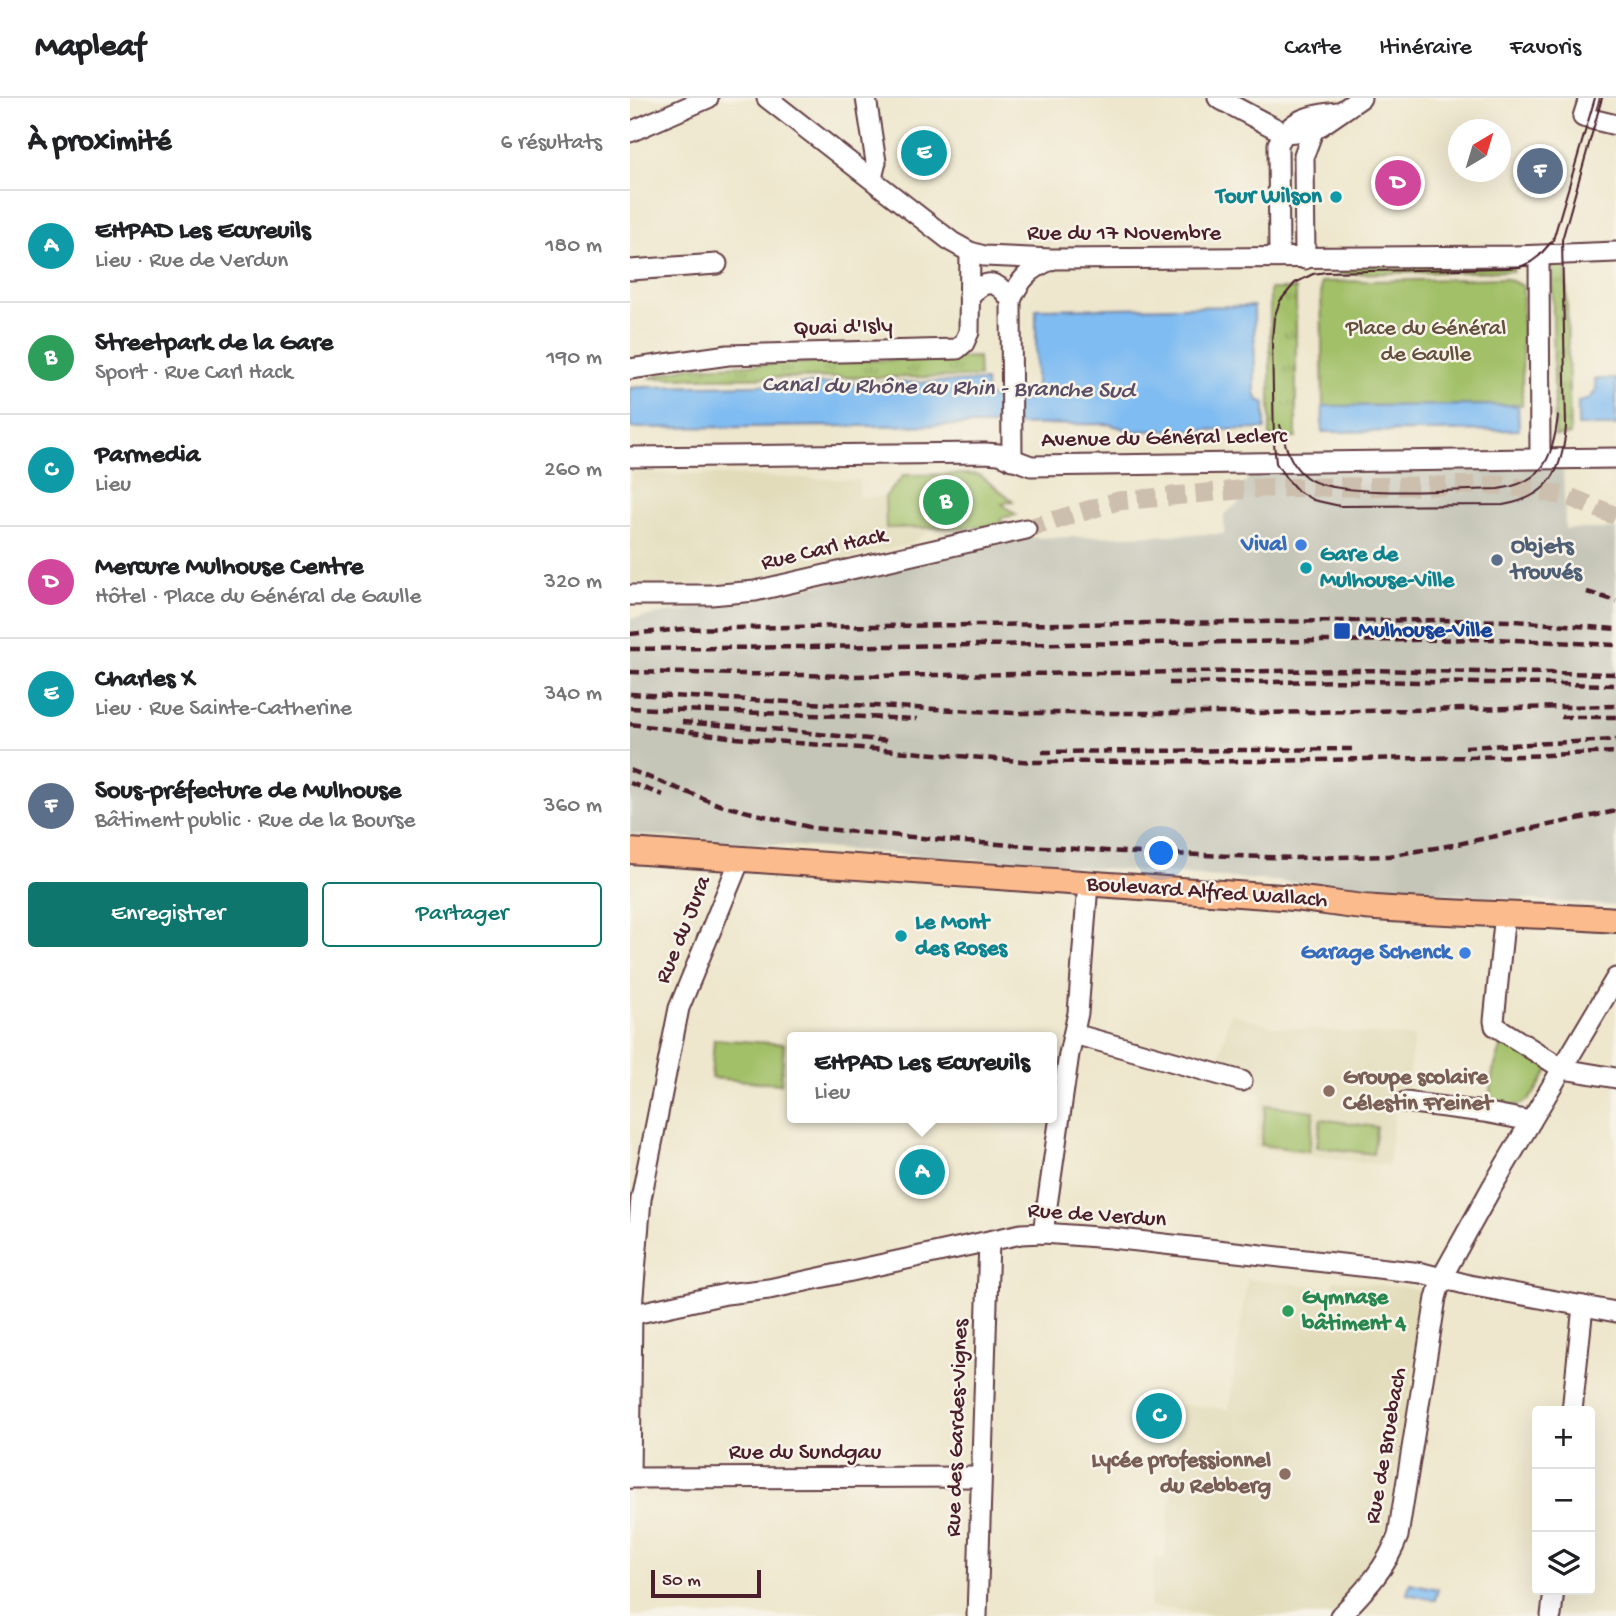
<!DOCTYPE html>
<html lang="fr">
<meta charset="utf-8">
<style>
body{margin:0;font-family:"Gochi Hand",sans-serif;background:#f6f6f6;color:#202124}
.controls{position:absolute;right:21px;bottom:21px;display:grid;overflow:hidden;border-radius:7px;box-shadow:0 7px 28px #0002}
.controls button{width:63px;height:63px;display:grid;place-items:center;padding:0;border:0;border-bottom:2px solid #e0e0e0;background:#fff;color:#202124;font:35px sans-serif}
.compass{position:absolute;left:818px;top:21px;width:63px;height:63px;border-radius:50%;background:#fff;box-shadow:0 7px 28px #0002;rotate:38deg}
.scale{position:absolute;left:21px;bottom:18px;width:110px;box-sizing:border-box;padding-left:7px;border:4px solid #4a1f2b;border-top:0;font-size:19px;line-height:24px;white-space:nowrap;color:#4a1f2b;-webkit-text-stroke:5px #f7f3e8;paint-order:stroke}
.you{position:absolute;left:532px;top:756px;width:24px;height:24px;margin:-18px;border:5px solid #fff;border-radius:50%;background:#1a73e8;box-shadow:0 0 0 10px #1a73e833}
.badge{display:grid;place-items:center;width:46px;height:46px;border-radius:50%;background:#0f766e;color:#fff;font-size:23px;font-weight:700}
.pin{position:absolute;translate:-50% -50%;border:4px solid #fff;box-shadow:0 2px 7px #0006}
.popup{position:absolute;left:157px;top:934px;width:270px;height:91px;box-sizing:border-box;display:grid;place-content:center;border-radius:7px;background:#fff;filter:drop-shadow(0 2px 5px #0005);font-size:23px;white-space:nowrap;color:#757577}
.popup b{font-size:26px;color:#202124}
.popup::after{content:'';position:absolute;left:50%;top:100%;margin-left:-14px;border:14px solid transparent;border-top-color:#fff}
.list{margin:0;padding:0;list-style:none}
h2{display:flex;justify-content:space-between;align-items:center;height:91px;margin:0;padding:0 28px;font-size:30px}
h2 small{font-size:23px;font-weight:400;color:#757577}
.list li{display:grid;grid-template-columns:46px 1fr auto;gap:21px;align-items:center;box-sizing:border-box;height:112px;padding:0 28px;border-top:2px solid #e0e0e0}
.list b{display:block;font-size:26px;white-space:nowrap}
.list p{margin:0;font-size:23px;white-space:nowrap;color:#757577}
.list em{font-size:23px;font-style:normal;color:#757577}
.actions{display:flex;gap:14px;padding:21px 28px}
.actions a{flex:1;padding:16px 0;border:2px solid #0f766e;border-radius:7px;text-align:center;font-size:24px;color:#0f766e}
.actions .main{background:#0f766e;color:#fff}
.icon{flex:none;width:38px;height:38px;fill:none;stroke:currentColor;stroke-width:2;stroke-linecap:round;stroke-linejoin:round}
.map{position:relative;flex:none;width:986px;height:1518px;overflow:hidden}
header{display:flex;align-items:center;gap:42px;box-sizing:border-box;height:98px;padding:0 35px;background:#fff;border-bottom:2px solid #e0e0e0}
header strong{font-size:33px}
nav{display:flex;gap:38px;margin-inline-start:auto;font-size:24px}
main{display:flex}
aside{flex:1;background:#fff}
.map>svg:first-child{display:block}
</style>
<header>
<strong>Mapleaf</strong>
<nav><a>Carte</a><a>Itinéraire</a><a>Favoris</a></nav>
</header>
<main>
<aside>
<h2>À proximité<small>6 résultats</small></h2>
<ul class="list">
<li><span class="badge" style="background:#0f9aa8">A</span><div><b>EHPAD Les Ecureuils</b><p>Lieu · Rue de Verdun</p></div><em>180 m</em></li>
<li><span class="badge" style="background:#2e9e5b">B</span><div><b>Streetpark de la Gare</b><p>Sport · Rue Carl Hack</p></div><em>190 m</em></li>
<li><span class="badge" style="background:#0f9aa8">C</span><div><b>Parmedia</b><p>Lieu</p></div><em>260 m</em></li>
<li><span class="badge" style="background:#d1479c">D</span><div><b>Mercure Mulhouse Centre</b><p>Hôtel · Place du Général de Gaulle</p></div><em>320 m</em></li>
<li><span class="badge" style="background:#0f9aa8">E</span><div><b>Charles X</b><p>Lieu · Rue Sainte-Catherine</p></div><em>340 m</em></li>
<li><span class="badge" style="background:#5c6f8a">F</span><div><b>Sous-préfecture de Mulhouse</b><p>Bâtiment public · Rue de la Bourse</p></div><em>360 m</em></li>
</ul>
<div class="actions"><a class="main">Enregistrer</a><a>Partager</a></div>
</aside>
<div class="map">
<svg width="986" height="1518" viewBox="0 0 986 1518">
<defs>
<pattern id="grass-tufts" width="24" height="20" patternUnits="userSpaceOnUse" patternTransform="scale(1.75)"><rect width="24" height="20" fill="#a2c068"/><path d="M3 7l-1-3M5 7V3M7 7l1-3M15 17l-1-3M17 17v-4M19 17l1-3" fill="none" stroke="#869b56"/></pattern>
</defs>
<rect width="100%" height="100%" fill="#f7f3e8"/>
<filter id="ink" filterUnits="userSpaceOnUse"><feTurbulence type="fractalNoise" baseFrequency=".0143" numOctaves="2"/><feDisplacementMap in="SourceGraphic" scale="14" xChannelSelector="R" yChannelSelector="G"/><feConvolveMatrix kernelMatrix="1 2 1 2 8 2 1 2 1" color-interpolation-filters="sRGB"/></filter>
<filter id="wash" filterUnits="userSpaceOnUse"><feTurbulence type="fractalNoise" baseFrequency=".00686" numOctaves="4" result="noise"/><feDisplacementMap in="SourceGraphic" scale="28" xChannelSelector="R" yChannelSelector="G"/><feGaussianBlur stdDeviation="1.57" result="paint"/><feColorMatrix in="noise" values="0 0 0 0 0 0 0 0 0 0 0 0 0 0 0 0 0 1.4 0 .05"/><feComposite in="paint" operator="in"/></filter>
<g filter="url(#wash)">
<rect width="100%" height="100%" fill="#eee7cd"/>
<!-- built -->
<g fill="#e2dcba">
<polygon points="0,374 229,382 229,399 255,399 256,430 303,430 281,446 118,485 99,487 0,486"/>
<polygon points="600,915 645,929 784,939 774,1013 765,1012 758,1068 624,1050 632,995 610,991 614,974 588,966"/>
<polygon points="617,1181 703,1190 704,1182 790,1191 796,1196 756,1440 736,1481 701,1518 598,1518 520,1509 524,1460 535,1460 550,1306 599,1311"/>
</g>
<!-- industrial -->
<polygon fill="#c5c5b8" points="933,368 935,431 986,431 986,808 0,736 0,521 132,500 395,440 594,436 594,416 608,406 612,390 622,374"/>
<!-- grass -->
<g fill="url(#grass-tufts)" stroke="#76704a" stroke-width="2">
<polygon points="883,164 883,173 708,176 708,167"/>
<polygon points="922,165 936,165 940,337 925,338"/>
<rect x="640" y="191" width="26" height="149"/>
<polygon points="348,259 349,279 19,280 58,269"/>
</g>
<!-- park -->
<g fill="#a2c068" stroke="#76704a" stroke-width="2">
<polygon points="875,180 893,188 892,307 693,308 691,184"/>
<polygon points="346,376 351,378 383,403 372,406 386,417 371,420 372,425 354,429 256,430 255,399 274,377"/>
<polygon points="84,941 154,946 151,986 81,980"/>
<path d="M874,941L921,968C899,1002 902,1013 858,1005L863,973Z"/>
<polygon points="636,1007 684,1013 679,1053 631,1047"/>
<polygon points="691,1021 747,1029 743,1056 687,1049"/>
</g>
<!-- water -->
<g fill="#7fbcf2" stroke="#646e8e" stroke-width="2">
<path d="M624,208L625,295L628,302L635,305V331L502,333L478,326L0,330V290L14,289L355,283C356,289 356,296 362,299C368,304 391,303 398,301C404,299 404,296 406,292V211Z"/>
<polygon points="965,281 986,281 986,328 948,328 948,303 958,302 966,293"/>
<polygon points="888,307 889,332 692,334 693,308"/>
<polygon points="780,1485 808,1491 805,1502 777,1496"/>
</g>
</g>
<g filter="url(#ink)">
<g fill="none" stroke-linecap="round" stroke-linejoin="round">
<!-- minor-tunnel -->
<polyline stroke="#cdbfad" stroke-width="19" stroke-dasharray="19 10" stroke-linecap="butt" points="396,431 488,403 629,390 873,387 937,398 986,418"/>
<defs>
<g id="minor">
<polyline points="137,0 322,144 340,154 354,158 422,161 884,158 986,154"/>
<polyline points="236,0 246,64 242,80"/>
<polyline points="588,0 654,35 666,34"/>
<polyline points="959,0 953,19 986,27"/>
<polyline points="0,34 78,0"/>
<polyline points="909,158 910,360"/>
<path d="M649,159L648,46C661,20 681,17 708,14"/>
<polyline points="675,161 674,57 683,33 731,0"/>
<polyline points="0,172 87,166"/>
<path d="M339,198C356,181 366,181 381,202"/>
<polyline points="0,271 98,257 327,251 334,245 339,234 340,154"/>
<polyline points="0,359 355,355 369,356 401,368 986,360"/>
<path d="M382,362L381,202C390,181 400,171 421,162"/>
<polyline points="0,497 81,497 125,493 396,431"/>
<polyline points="875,815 864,923 865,928 933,971 986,980"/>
<polyline points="444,936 612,983"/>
<polyline points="775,1004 854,1014 901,1023"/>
<polyline points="413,1135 439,956 448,915 458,786"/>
<polyline points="0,1217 96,1196 139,1191 391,1136 413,1135 481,1140 792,1175 839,1187 986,1214"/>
<polyline points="942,1313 953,1208"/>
<polyline points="0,1380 2,1210 11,1101 49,910 107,769 107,761"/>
<polyline points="0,1380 351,1379"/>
<polyline points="347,1518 359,1143"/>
<path d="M710,1518C734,1493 756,1471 768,1438L806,1200L812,1179L862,1089L986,880"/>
<polyline points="921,1518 924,1492"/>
</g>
<path id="major" d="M0,753L651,799C683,801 714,808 746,810C826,816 906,816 986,822"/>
</defs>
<!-- minor casing -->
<use href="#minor" stroke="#633d43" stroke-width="23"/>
<!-- major casing -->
<use href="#major" stroke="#633d43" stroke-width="28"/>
<!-- minor -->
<use href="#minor" stroke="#fff" stroke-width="19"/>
<!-- major -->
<use href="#major" stroke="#fbbb8c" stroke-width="24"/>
<!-- tram -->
<g stroke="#4a1f2b" stroke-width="2">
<path d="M965,0L923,142L909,158L901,164L890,169L876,170L696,174L683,176L665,185L650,203L644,220L642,242L644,345L646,365L656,380L668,393L683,402L710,408L873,407C920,399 933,372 936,328L932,142L972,0"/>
<path d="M650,327C655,346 659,366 676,379C702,401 829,392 868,391C913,385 923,360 928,318"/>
</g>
<!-- rail -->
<g stroke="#4a1f2b" stroke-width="4.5" stroke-dasharray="10 5" stroke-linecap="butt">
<polyline points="957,494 986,503"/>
<polyline points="0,536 53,531 158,529 807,522 884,523 986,531"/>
<polyline points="0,551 864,541 986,547"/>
<polyline points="0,574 224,578 726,572 986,576"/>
<polyline points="539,585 728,583 986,587"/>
<polyline points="0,596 384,615 629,615 986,608"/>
<polyline points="0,610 287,621"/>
<polyline points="931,619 986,619"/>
<polyline points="52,624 141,631 258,643"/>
<polyline points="0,626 106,640 403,664 631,663 894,658 986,654"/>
<polyline points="835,649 986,642"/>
<polyline points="412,654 723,651"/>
<polyline points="0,672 90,707 183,730 336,744 509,755 666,760 758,758 823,747 986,713"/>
<polyline points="0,685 33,697"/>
</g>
</g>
</g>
<!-- markers -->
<g fill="#0f9aa8" stroke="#f7f3e8" stroke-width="2.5">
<circle cx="706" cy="99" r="7"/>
<circle cx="676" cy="470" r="7"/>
<circle cx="271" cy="838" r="7"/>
</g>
<g fill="#3f7fe0" stroke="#f7f3e8" stroke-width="2.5">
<circle cx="671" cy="447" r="7"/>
<circle cx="835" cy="855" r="7"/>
</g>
<circle fill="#5c6f8a" stroke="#f7f3e8" stroke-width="2.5" cx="867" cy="462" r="7"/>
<rect fill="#1a4fb4" stroke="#f7f3e8" stroke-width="2.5" x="703" y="524" width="18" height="18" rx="3.5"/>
<g fill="#8d6e63" stroke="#f7f3e8" stroke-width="2.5">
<circle cx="699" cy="993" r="7"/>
<circle cx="655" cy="1376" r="7"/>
</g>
<circle fill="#2e9e5b" stroke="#f7f3e8" stroke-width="2.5" cx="658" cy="1213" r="7"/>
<g text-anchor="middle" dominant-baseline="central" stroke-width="5" stroke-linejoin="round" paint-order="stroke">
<!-- culture labels -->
<g font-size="23" font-weight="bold" fill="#0d838f" stroke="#f7f3e8" text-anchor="start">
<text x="692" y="99" text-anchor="end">Tour Wilson</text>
<text x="690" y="457">Gare de<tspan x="690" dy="26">Mulhouse-Ville</tspan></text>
<text x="285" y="825">Le Mont<tspan x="285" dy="26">des Roses</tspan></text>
</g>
<!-- street labels -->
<g font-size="23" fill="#4a1f2b" stroke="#f7f3e8">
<text x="494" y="136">Rue du 17 Novembre</text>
<text transform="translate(213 230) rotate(-2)">Quai d'Isly</text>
<text transform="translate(534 341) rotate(-1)">Avenue du Général Leclerc</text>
<text transform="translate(194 452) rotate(-13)">Rue Carl Hack</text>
<text transform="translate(577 795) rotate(4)">Boulevard Alfred Wallach</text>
<text transform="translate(54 832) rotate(-68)">Rue du Jura</text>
<text transform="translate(467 1118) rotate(4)">Rue de Verdun</text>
<text transform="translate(328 1330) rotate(-88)">Rue des Gardes-Vignes</text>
<text transform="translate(757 1348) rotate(-80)">Rue de Bruebach</text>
<text x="175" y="1355">Rue du Sundgau</text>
</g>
<!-- park labels -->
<g font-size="23" fill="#644f3d" stroke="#f7f3e8">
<text x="796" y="231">Place du Général<tspan x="796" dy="26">de Gaulle</tspan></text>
</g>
<!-- shop labels -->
<g font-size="23" font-weight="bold" fill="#366cbe" stroke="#f7f3e8" text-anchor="end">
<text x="657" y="447">Vival</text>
<text x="821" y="855">Garage Schenck</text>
</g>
<!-- service labels -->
<g font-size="23" font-weight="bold" fill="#4e5e75" stroke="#f7f3e8" text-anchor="start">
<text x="881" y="449">Objets<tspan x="881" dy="26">trouvés</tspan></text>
</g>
<!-- transit labels -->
<g font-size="23" font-weight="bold" fill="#164399" stroke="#f7f3e8" text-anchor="start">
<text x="728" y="533">Mulhouse-Ville</text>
</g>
<!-- education labels -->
<g font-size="23" font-weight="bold" fill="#785e54" stroke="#f7f3e8" text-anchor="start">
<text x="713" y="980">Groupe scolaire<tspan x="713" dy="26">Célestin Freinet</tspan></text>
<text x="641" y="1363" text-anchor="end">Lycée professionnel<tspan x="641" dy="26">du Rebberg</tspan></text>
</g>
<!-- leisure labels -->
<g font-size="23" font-weight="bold" fill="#27864d" stroke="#f7f3e8" text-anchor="start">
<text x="672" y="1200">Gymnase<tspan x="672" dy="26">bâtiment 4</tspan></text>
</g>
<!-- water labels -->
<g font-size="24" font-style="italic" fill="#5a4e67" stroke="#f7f3e8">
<text transform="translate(318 291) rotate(1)">Canal du Rhône au Rhin - Branche Sud</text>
</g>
</g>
</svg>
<div class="controls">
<button>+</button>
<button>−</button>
<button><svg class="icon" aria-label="layers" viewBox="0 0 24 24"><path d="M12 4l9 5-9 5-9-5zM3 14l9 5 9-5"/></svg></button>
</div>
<svg class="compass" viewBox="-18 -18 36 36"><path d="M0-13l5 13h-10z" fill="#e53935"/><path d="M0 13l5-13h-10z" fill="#757577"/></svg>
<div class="scale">50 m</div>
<div class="you"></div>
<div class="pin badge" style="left:292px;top:1074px;background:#0f9aa8">A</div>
<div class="popup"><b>EHPAD Les Ecureuils</b>Lieu</div>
<div class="pin badge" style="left:316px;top:404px;background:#2e9e5b">B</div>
<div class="pin badge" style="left:529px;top:1318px;background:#0f9aa8">C</div>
<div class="pin badge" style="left:768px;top:85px;background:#d1479c">D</div>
<div class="pin badge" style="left:294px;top:55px;background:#0f9aa8">E</div>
<div class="pin badge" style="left:910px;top:73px;background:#5c6f8a">F</div>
</div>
</main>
